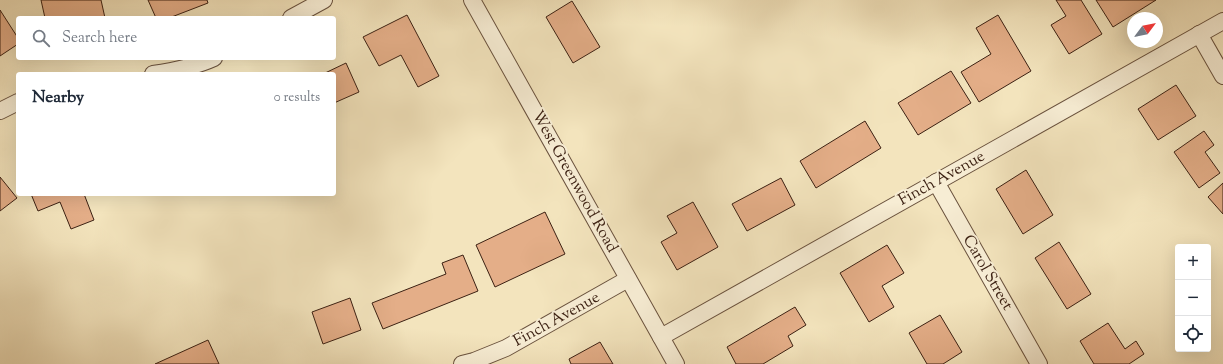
<!DOCTYPE html>
<meta charset="utf-8">
<style>
body{margin:0;font-family:"Sorts Mill Goudy",serif;background:#f6f6f7;color:#1f2937}
.controls{position:absolute;right:12px;bottom:12px;display:grid;overflow:hidden;border-radius:4px;box-shadow:0 4px 16px #0002}
.controls button{width:36px;height:36px;display:grid;place-items:center;padding:0;border:0;border-bottom:1px solid #e0e1e3;background:#fff;color:#1f2937;font:20px sans-serif}
.compass{position:absolute;left:1127px;top:12px;width:36px;height:36px;border-radius:50%;background:#fff;box-shadow:0 4px 16px #0002;rotate:58deg}
.list{margin:0;padding:0;list-style:none}
h2{display:flex;justify-content:space-between;align-items:center;height:52px;margin:0;padding:0 16px;font-size:17px}
h2 small{font-size:13px;font-weight:400;color:#747a83}
.icon{flex:none;width:22px;height:22px;fill:none;stroke:currentColor;stroke-width:2;stroke-linecap:round;stroke-linejoin:round}
.map{position:relative;flex:none;width:1223px;height:364px;overflow:hidden}
.search{position:absolute;background:#fff;box-shadow:0 4px 16px #0002;left:16px;top:16px;width:320px;height:44px;display:flex;align-items:center;gap:10px;box-sizing:border-box;padding:0 14px;border-radius:4px;color:#747a83;font-size:15px}
.panel{position:absolute;background:#fff;box-shadow:0 4px 16px #0002;left:16px;top:72px;width:320px;height:124px;border-radius:4px}
.map>svg:first-child{display:block}
</style>
<div class="map">
<svg width="1223" height="364" viewBox="0 0 1223 364">
<rect width="100%" height="100%" fill="#f3e4bd"/>
<filter id="stains"><feTurbulence type="fractalNoise" baseFrequency=".005" numOctaves="4"/><feColorMatrix values="0 0 0 0 .2 0 0 0 0 .09 0 0 0 0 .02 0 0 0 .5 -.17"/></filter>
<radialGradient id="worn" r=".72"><stop offset=".6" stop-color="#630" stop-opacity="0"/><stop offset="1" stop-color="#630" stop-opacity=".3"/></radialGradient>
<!-- building -->
<g fill="#e4ae88" stroke="#3c2113">
<polygon points="41,0 101,0 105,18 45,18"/>
<polygon points="148,0 207,0 208,3 169,18 156,18"/>
<polygon points="1056,0 1081,0 1102,34 1069,54 1051,25 1066,16"/>
<polygon points="1096,0 1156,0 1113,27"/>
<polygon points="572,1 600,47 573,63 546,17"/>
<polygon points="0,10 18,38 18,44 0,56"/>
<polygon points="407,15 439,76 418,87 401,55 379,66 363,37"/>
<polygon points="998,15 1031,71 979,102 961,72 991,54 976,28"/>
<polygon points="346,63 359,92 334,103 334,74 323,74"/>
<polygon points="951,71 971,103 918,135 898,103"/>
<polygon points="1176,85 1196,116 1158,140 1138,109"/>
<polygon points="865,121 881,148 816,188 800,161"/>
<polygon points="1204,131 1214,145 1205,152 1220,173 1199,188 1174,152"/>
<polygon points="1026,170 1053,215 1023,234 996,189"/>
<polygon points="0,177 17,198 0,211"/>
<polygon points="781,178 795,205 747,231 732,204"/>
<polygon points="1223,183 1223,214 1208,197"/>
<polygon points="31,194 84,194 94,220 71,229 60,202 38,211"/>
<polygon points="693,202 718,247 677,270 661,242 677,233 667,216"/>
<polygon points="545,212 565,254 495,287 476,245"/>
<polygon points="1059,242 1091,294 1067,309 1035,258"/>
<polygon points="887,245 904,273 882,286 894,307 869,322 840,273"/>
<polygon points="463,255 478,291 383,329 372,303 446,274 442,263"/>
<polygon points="350,298 361,330 323,344 312,312"/>
<polygon points="795,307 806,325 788,336 793,346 763,364 736,364 727,347"/>
<polygon points="940,315 962,352 943,364 927,364 909,333"/>
<polygon points="1108,323 1125,349 1136,341 1144,354 1129,364 1094,364 1080,341"/>
<polygon points="208,340 219,364 155,364"/>
<polygon points="600,342 613,364 571,364 569,359"/>
</g>
<g fill="none" stroke-linecap="round" stroke-linejoin="round">
<defs>
<g id="street">
<polyline points="472,0 676,364"/>
<polyline points="291,18 324,0"/>
<polyline points="1199,34 1223,76"/>
<path d="M153,74C174,71 194,67 214,58"/>
<polyline points="0,111 18,102"/>
<polyline points="936,182 1039,364"/>
<polyline points="661,337 1223,21"/>
<polyline points="462,364 474,361 506,348 628,279"/>
</g>
</defs>
<!-- street casing -->
<use href="#street" stroke="#6a523e" stroke-width="18"/>
<!-- street -->
<use href="#street" stroke="#f7edd4" stroke-width="16"/>
</g>
<g text-anchor="middle" dominant-baseline="central" stroke-width="4" stroke-linejoin="round" paint-order="stroke">
<!-- street labels -->
<g font-size="16" fill="#3c2113" stroke="#f7edd4">
<text transform="translate(942 179) rotate(-29)">Finch Avenue</text>
<text transform="translate(574 182) rotate(61)">West Greenwood Road</text>
<text transform="translate(987 273) rotate(60)">Carol Street</text>
<text transform="translate(557 320) rotate(-29)">Finch Avenue</text>
</g>
</g>
<rect width="100%" height="100%" filter="url(#stains)"/>
<rect width="100%" height="100%" fill="url(#worn)"/>
</svg>
<div class="controls">
<button>+</button>
<button>−</button>
<button><svg class="icon" aria-label="locate" viewBox="0 0 24 24"><circle cx="12" cy="12" r="6"/><path d="M12 2v4M12 18v4M2 12h4M18 12h4"/></svg></button>
</div>
<svg class="compass" viewBox="-18 -18 36 36"><path d="M0-13l5 13h-10z" fill="#e53935"/><path d="M0 13l5-13h-10z" fill="#747a83"/></svg>
<div class="search"><svg class="icon" aria-label="search" viewBox="0 0 24 24"><circle cx="10" cy="10" r="6"/><path d="M15 15l6 6"/></svg>Search here</div>
<section class="panel">
<h2>Nearby<small>0 results</small></h2>
<ul class="list">
</ul>
</section>
</div>
